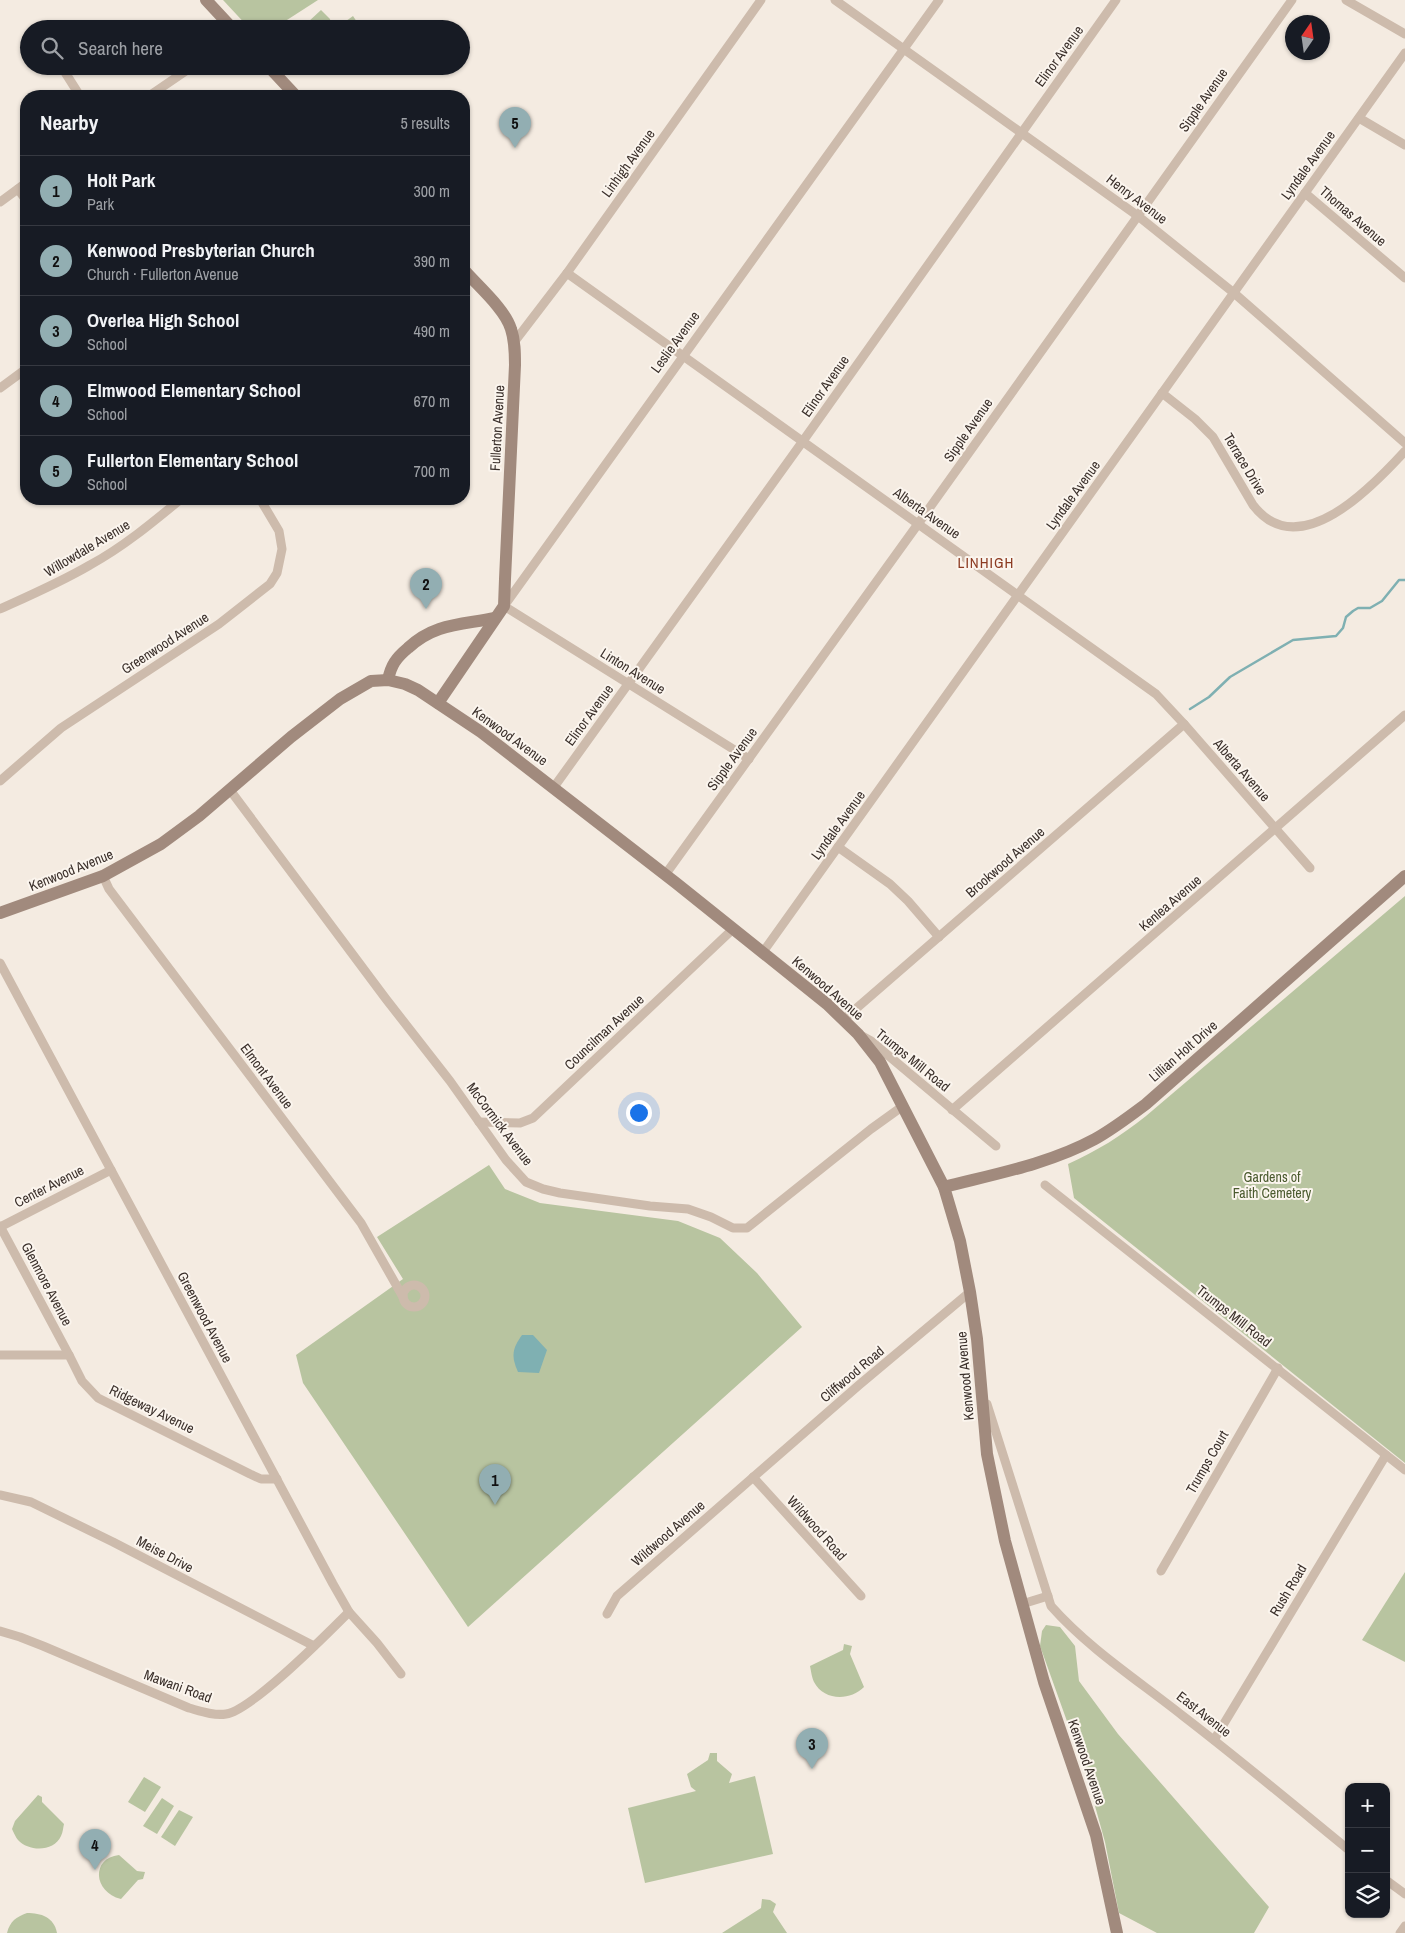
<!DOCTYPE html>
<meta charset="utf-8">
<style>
body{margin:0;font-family:"Archivo Narrow",sans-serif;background:#20242c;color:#f1f3f6}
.controls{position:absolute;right:15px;bottom:15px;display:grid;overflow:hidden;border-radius:10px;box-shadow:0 1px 4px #0004}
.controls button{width:45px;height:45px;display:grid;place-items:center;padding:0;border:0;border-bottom:1px solid #363941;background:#171b24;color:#f1f3f6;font:25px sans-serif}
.compass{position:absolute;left:1285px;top:15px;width:45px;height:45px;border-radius:50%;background:#171b24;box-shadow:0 1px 4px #0004;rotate:13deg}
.you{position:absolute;left:638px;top:1112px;width:18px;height:18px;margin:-12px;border:4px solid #fff;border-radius:50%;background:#1a73e8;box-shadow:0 0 0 8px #1a73e833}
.badge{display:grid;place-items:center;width:32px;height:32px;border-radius:50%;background:#92aeb2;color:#111;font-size:16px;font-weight:700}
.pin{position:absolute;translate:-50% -41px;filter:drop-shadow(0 1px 2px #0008)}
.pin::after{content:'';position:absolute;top:26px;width:18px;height:15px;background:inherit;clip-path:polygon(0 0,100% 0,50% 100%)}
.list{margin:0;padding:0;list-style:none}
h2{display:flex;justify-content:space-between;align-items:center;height:65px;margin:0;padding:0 20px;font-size:21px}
h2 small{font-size:16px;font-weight:400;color:#9ea1a6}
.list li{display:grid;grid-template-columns:32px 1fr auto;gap:15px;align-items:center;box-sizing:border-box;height:70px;padding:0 20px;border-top:1px solid #363941}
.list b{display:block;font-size:19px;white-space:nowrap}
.list p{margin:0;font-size:16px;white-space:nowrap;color:#9ea1a6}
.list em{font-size:16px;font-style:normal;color:#9ea1a6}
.icon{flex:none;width:28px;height:28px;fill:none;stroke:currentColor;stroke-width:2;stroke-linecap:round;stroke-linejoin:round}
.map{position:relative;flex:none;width:1405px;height:1933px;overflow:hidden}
.search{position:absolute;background:#171b24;box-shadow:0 1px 4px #0004;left:20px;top:20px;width:450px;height:55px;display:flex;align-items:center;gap:12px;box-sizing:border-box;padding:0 18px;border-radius:28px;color:#9ea1a6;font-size:19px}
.panel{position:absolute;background:#171b24;box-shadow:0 1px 4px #0004;left:20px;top:90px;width:450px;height:415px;border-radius:20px}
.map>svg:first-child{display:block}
</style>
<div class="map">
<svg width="1405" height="1933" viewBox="0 0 1405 1933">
<rect width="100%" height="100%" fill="#f4ebe1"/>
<!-- green -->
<g fill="#b8c4a0">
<polygon points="223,0 318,0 273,29 250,29"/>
<polygon points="321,10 330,19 331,24 326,29 312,29 307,23"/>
<polygon points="353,16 361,28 335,29"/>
<path d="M1405,896V1463L1074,1198L1068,1164C1097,1151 1121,1136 1146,1116Z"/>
<polygon points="489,1165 505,1189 540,1203 678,1221 720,1238 757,1273 802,1327 468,1627 303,1383 296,1355 403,1279 377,1237"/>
<polygon points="1405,1572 1405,1662 1362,1640"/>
<polygon points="1046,1625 1060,1627 1075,1646 1079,1681 1118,1734 1269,1907 1254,1933 1157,1933 1119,1913 1105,1842 1087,1777 1040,1646 1042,1631"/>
<path d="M844,1644L852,1646L850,1654L864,1687C850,1701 824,1701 814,1682C812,1678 811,1671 810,1666L843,1650Z"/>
<polygon points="710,1753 717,1753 717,1761 732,1774 729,1783 755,1776 773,1854 645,1883 628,1808 696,1791 691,1787 687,1774 708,1760"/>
<polygon points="144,1777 161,1787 145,1812 128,1802"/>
<path d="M38,1795L42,1797V1802L64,1824C63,1828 63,1832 61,1836C54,1852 29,1852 18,1840C16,1838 14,1833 12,1829L15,1821Z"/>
<polygon points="162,1798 174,1806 157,1834 143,1826"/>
<polygon points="179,1810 193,1817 175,1846 161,1837"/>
<path d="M119,1855L137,1871L145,1872L143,1879L138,1880L121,1899C93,1892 91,1858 119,1855Z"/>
<polygon points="762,1899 770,1900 776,1904 773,1912 787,1933 722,1933 761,1908"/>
<path d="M27,1913C41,1913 54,1917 57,1933H7C10,1921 16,1917 27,1913Z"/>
</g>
<!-- water -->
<path fill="#7fb0b2" d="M522,1335H533L547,1350L539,1373L518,1372C511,1356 512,1349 522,1335Z"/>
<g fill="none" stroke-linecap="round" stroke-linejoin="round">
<!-- stream -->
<polyline stroke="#7fb0b2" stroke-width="2.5" points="1190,709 1209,697 1230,677 1293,640 1336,636 1343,628 1346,617 1353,611 1358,608 1370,608 1382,601 1399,580 1405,580"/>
<!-- street -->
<g stroke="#cdbbac" stroke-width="9">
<polyline points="835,0 1138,216 1234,293 1405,443"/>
<polyline points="1346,0 1405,34"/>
<polyline points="61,66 80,96"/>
<polyline points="149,96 193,66"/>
<polyline points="1359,118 1405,145"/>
<polyline points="18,189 26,200"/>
<polyline points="1305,193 1405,278"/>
<polyline points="0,202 26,183"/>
<polyline points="567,273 1156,694 1184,724 1310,868"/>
<polyline points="515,341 567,273 761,0"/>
<polyline points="0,388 26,369"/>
<path d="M1162,393L1195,419L1213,437L1253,505C1299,565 1373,486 1405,451"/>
<path d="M0,609C31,595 61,582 90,565C123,547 152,523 181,499"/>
<polyline points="749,759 504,606 939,0"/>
<polyline points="0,781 61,728 219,624 270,584 277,573 282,549 279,531 260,499"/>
<polyline points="554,787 803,441 1116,0"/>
<polyline points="230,790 386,999 450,1081 506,1160 526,1182 543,1189 560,1193 650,1206 688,1209 711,1217 733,1228 747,1228 871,1129 903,1106"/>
<polyline points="838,847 890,884 908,901 939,937"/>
<polyline points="665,875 918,524 1292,0"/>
<polyline points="103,876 109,889 361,1223 403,1297"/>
<polyline points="763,952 1405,53"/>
<polyline points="0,963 333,1584 349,1612 377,1643 401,1674"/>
<polyline points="843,1020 1184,724"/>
<polyline points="862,1036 871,1041 996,1146"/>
<polyline points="952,1110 1405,715"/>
<polyline points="479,1122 520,1123 533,1118 733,929"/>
<polyline points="1045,1185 1405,1470"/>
<polyline points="0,1226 69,1355"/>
<polyline points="0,1227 111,1170"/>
<circle cx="414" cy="1296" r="11"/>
<polyline points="0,1355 69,1355 82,1381 98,1398 250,1474 261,1479 277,1479"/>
<path d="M987,1404L1051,1606C1089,1649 1139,1681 1183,1716C1239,1759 1294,1805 1349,1850"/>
<polyline points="753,1477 861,1596"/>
<polyline points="0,1495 31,1502 113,1542 314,1646"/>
<polyline points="1161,1571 1278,1368"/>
<polyline points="1022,1604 1048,1596"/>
<polyline points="607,1614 617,1596 859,1385 970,1292"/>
<path d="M0,1631L20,1637L43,1646L189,1708C200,1711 214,1716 226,1714C252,1710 327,1634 349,1612"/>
<polyline points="1214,1740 1386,1455"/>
<polyline points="1386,1880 1405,1894"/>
<polyline points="1400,1933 1405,1926"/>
</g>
<!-- secondary -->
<g stroke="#a18a7d" stroke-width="12">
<polyline points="206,0 233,29"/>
<polyline points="268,66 296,96"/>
<path d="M388,680C391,665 396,658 408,648C435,623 461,625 495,618"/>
<path d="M438,703L504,606L505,579L515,365C515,353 515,341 511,329C505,309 478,286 464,270"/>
<polyline points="0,913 103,876 161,844 199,816 291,737 340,699 371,681 388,680 405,684 418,690 481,732 676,883 827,1004 858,1034 880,1062 944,1187 960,1241 970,1292 977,1339 987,1454 1005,1541 1044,1682 1096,1835 1117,1933"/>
<path d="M944,1187C995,1174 1049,1164 1095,1139C1113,1129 1130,1116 1146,1104L1405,876"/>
</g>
</g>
<g text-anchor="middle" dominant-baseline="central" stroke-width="4" stroke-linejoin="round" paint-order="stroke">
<!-- street labels -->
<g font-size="14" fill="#3b302b" stroke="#fbf5ee">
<text transform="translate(1059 56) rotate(-54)">Elinor Avenue</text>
<text transform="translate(1203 100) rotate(-55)">Sipple Avenue</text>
<text transform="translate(628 163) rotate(-54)">Linhigh Avenue</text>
<text transform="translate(1308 165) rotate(-54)">Lyndale Avenue</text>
<text transform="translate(1137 199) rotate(37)">Henry Avenue</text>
<text transform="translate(1353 216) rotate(41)">Thomas Avenue</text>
<text transform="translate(675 342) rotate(-54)">Leslie Avenue</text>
<text transform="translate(825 386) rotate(-55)">Elinor Avenue</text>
<text transform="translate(497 428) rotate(-87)">Fullerton Avenue</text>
<text transform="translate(968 430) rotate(-55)">Sipple Avenue</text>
<text transform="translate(1245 464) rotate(59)">Terrace Drive</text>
<text transform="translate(1073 495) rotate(-54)">Lyndale Avenue</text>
<text transform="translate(927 513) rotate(35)">Alberta Avenue</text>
<text transform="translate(87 548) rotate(-31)">Willowdale Avenue</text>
<text transform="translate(165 643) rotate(-33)">Greenwood Avenue</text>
<text transform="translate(633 671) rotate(32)">Linton Avenue</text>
<text transform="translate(589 715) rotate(-54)">Elinor Avenue</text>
<text transform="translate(510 736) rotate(36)">Kenwood Avenue</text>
<text transform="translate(732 759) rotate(-54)">Sipple Avenue</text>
<text transform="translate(1242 770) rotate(49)">Alberta Avenue</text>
<text transform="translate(838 825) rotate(-54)">Lyndale Avenue</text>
<text transform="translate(1005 862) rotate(-41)">Brookwood Avenue</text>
<text transform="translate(71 870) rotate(-22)">Kenwood Avenue</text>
<text transform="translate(1170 903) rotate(-41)">Kenlea Avenue</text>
<text transform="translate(828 988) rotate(41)">Kenwood Avenue</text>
<text transform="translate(604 1032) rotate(-43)">Councilman Avenue</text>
<text transform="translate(1183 1051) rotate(-41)">Lillian Holt Drive</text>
<text transform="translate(913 1060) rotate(39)">Trumps Mill Road</text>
<text transform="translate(267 1076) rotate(53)">Elmont Avenue</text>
<text transform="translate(500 1124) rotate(53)">McCormick Avenue</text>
<text transform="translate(49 1186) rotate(-27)">Center Avenue</text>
<text transform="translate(47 1284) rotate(62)">Glenmore Avenue</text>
<text transform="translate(1234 1316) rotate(38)">Trumps Mill Road</text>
<text transform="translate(205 1317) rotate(62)">Greenwood Avenue</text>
<text transform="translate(852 1374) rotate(-40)">Cliffwood Road</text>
<text transform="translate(965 1376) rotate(-95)">Kenwood Avenue</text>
<text transform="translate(152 1409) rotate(26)">Ridgeway Avenue</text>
<text transform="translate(1207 1462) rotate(-60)">Trumps Court</text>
<text transform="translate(817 1528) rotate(48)">Wildwood Road</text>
<text transform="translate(668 1533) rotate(-41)">Wildwood Avenue</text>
<text transform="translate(165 1554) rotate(28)">Meise Drive</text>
<text transform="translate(1288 1590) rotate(-59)">Rush Road</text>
<text transform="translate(178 1686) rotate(20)">Mawani Road</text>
<text transform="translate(1204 1714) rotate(38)">East Avenue</text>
<text transform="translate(1087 1762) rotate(71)">Kenwood Avenue</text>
</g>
<!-- park labels -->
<g font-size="14" fill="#4a5a2e" stroke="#fbf5ee">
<text x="1272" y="1177">Gardens of<tspan x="1272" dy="16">Faith Cemetery</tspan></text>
</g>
<!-- neighbourhood labels -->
<g font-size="15" letter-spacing="1" fill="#8c3b22" stroke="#fbf5ee">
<text x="986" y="562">LINHIGH</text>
</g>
</g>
</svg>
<div class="controls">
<button>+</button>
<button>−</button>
<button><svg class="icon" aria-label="layers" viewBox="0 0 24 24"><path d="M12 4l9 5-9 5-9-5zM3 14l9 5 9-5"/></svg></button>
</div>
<svg class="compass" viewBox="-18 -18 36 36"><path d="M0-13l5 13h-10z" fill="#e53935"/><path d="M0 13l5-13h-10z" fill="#9ea1a6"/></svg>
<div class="you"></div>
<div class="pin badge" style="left:495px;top:1505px">1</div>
<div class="pin badge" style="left:426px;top:609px">2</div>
<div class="pin badge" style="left:812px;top:1769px">3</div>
<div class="pin badge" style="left:95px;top:1870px">4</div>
<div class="pin badge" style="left:515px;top:148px">5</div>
<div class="search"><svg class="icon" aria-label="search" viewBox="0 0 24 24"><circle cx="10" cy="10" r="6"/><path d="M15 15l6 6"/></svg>Search here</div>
<section class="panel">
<h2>Nearby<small>5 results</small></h2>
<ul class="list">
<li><span class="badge">1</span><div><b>Holt Park</b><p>Park</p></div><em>300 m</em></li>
<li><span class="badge">2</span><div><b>Kenwood Presbyterian Church</b><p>Church · Fullerton Avenue</p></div><em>390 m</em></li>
<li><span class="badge">3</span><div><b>Overlea High School</b><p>School</p></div><em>490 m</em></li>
<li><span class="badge">4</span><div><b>Elmwood Elementary School</b><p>School</p></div><em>670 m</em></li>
<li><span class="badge">5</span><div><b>Fullerton Elementary School</b><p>School</p></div><em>700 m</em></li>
</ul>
</section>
</div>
